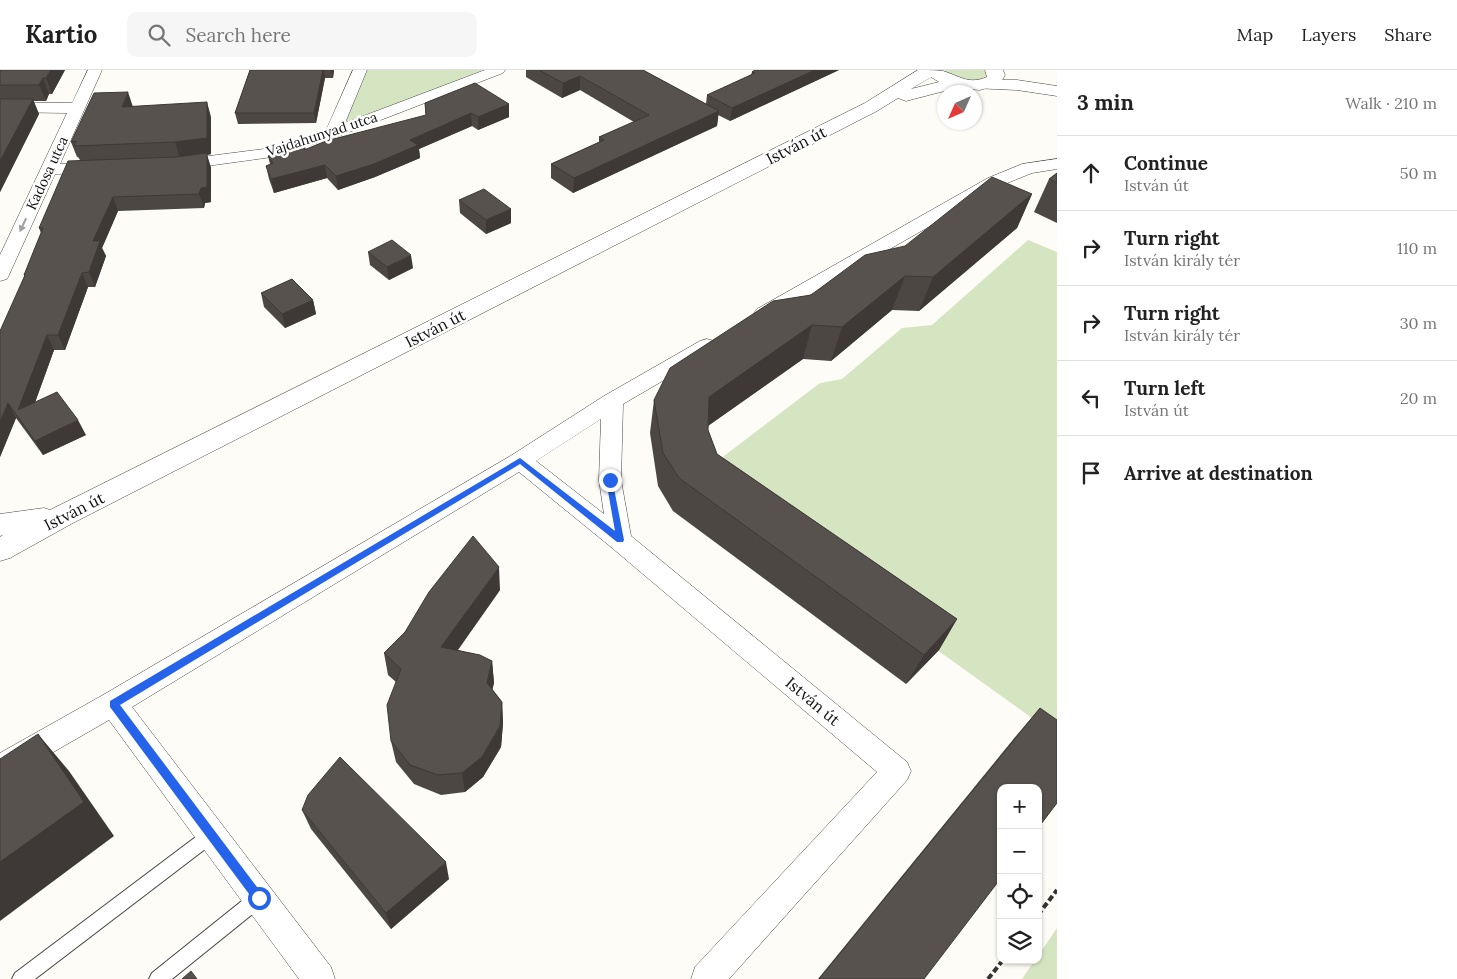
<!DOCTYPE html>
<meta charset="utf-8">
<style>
body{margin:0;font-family:Lora,serif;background:#f6f6f6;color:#222}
.controls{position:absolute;right:15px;bottom:15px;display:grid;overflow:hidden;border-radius:10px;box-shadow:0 1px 4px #0004}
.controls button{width:45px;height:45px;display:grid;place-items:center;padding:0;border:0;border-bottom:1px solid #e0e0e0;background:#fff;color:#222;font:25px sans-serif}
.compass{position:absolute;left:937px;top:15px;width:45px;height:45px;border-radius:50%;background:#fff;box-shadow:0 1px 4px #0004;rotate:225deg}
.stop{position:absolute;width:15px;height:15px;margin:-11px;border:4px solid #2563eb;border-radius:50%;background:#fff}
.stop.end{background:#2563eb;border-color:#fff;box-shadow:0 1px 5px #0008}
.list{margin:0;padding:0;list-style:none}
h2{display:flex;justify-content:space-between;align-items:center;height:65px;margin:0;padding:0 20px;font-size:21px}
h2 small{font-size:16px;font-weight:400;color:#767676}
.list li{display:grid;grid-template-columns:32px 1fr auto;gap:15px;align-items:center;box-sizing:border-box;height:75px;padding:0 20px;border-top:1px solid #e0e0e0}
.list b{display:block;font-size:19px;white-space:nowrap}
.list p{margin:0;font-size:16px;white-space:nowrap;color:#767676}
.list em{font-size:16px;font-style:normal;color:#767676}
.icon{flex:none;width:28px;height:28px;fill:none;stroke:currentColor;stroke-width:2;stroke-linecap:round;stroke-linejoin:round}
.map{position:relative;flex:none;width:1057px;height:909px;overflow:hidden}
header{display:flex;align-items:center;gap:30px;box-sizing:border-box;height:70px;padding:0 25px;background:#fff;border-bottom:1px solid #e0e0e0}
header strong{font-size:24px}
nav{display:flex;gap:28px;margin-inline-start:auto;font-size:18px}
.search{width:350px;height:45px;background:#f6f6f6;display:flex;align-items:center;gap:12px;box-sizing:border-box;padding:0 18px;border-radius:10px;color:#767676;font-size:19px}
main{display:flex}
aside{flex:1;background:#fff}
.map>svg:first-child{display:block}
</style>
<header>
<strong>Kartio</strong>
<div class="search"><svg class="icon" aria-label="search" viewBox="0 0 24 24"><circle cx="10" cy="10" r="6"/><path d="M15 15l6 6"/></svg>Search here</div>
<nav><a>Map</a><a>Layers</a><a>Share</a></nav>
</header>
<main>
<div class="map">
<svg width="1057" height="909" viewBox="0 0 1057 909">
<rect width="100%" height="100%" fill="#fefcf6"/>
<!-- green -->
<g fill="#d5e5c2">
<polygon points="366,0 483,0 340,58"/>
<path d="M944,0H987L988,5C977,15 954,10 944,0Z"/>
<polygon points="1028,170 1057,182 1057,666 710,417 724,386 820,313 842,309 902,258 932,255"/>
<polygon points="1057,858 1057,909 1022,909 1035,890 1038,890 1038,886"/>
</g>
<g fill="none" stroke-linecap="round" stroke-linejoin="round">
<defs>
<g id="service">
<polygon points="211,757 217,760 219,765 217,770 35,909 12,909 15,903 205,760"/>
<polygon points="259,820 265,822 267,828 265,834 172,909 149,909 152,903 253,822"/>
</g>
<g id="minor">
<polygon points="88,0 102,0 60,94 97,93 103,94 105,98 103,102 97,103 55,104 9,205 7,209 0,211 0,185 67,43 0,42 0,32 72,33"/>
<polygon points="353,0 367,0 345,53 485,0 505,0 503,3 339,66 272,87 178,100 172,99 170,95 172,91 178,90 264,79 326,60"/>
<polygon points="978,10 1017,10 1057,16 1057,26 1017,20 973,18 970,15 973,12"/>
<polygon points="1057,89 1057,99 1032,103 1000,116 771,247 764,249 757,247 754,243 757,239 988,108 1022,94"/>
<path d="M707,269L714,271L717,276L714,281L623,334L621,410L631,466L907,692L911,701L907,710L729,909H691L695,897L877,702L611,477L519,402L132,637L331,897L335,909H299L109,650L10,707L0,711V683L103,625L512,385L604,326L700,271ZM601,349L599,410L604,444L536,391Z"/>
</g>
<path id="tertiary" d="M918,0C926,0 936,0 943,1C960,6 968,15 987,7L985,0H1003L1005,5L1000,14L980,20L956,18L906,31L898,28L877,41L71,454L10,488L0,491V467L3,465L0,466V444L44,438L50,440L865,33ZM931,7L939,12L911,19Z"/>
</defs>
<!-- service casing -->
<use href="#service" stroke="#444" stroke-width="2"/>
<!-- minor casing -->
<use href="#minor" stroke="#444" stroke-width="1"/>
<!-- tertiary casing -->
<use href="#tertiary" stroke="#444" stroke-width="1"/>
<!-- path -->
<g stroke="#333" stroke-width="4" stroke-dasharray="6 3" stroke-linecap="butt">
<polyline points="1038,845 1057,820"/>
<polyline points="988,909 1003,890"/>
</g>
<!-- service -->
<use href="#service" fill="#fff" fill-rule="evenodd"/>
<!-- minor -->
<use href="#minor" fill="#fff" fill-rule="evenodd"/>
<!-- tertiary -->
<use href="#tertiary" fill="#fff" fill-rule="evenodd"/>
</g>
<!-- wall -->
<g fill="#4c4743">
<polygon points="0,0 65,0 52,24 49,24 46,31 33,31 39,44 0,122"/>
<polygon points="250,0 334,0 333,8 325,8 316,53 238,54 235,43"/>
<polygon points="526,0 643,0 706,34 707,25 751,5 752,2 755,0 839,0 730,51 718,45 717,56 573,123 551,108 551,94 599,72 599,67 634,52 580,20 562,28 526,7"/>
<polygon points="425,33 509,34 509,47 478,60 472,56 419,79 420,88 375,107 338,120 327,108 274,123 269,109 266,96 270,94 268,86 305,77 306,80 426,46"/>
<polygon points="133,36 211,47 211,84 207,85 211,98 211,132 205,133 204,138 118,141 102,178 106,186 95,217 88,217 65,280 54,280 35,332 86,365 43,385 16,348 0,387 24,207 24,205 41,163 39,158 80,90 78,87 77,87 71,72"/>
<polygon points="1057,103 1057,153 1034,142 1049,109"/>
<polygon points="1032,124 1017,158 919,241 892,240 831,291 803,289 708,356 708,360 717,384 957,549 939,580 906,614 673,441 658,416 650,363 654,330 811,225"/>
<polygon points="459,130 511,139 511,153 486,164 460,143"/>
<polygon points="368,182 413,198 389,210 370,195"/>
<polygon points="261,223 313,230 316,244 285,258 264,237"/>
<polygon points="500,520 458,580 492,591 494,613 492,619 502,632 503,653 501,677 483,707 465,722 441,725 414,714 396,692 391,671 396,612 388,605 384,583"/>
<polygon points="1040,638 924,909 818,909 1016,666"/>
<polygon points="302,740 449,809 391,859 311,759"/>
</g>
<!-- shaded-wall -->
<g fill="#3e3937">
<polygon points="51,0 65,0 52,24 46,8"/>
<polygon points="323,0 324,0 325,8 316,53 314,43"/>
<polygon points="331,0 334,0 333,8"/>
<polygon points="815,0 839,0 730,51 732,38"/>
<polygon points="580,6 580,20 562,28 563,13"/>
<polygon points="43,8 49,24 46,31 39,15"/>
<polygon points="128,22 133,37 122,37"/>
<polygon points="33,29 39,44 0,122 0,91"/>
<polygon points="207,32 211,47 211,84 207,85 211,98 211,132 205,133 204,138 199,124 180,88 175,72"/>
<polygon points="509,34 509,47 478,60 478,47"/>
<polygon points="719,41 717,56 573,123 574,108"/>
<polygon points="471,43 472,56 419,79 420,88 375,107 338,120 336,106 410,70"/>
<polygon points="325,95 327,108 274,123 271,109"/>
<polygon points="1032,124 1017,158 919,241 933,207"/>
<polygon points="113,127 118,141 102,178 106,186 95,217 89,202 93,171"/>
<polygon points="511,139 511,153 486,164 486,150"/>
<polygon points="411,185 413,198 389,210 387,197"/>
<polygon points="82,203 88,217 65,280 58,265"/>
<polygon points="905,206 892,240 831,291 842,257"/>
<polygon points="313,230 316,244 285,258 282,244"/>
<polygon points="812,255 803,289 702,360 709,327"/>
<polygon points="47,265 54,280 27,355 18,340"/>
<polygon points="8,333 16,348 0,387 0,351"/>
<polygon points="78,350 86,365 43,385 35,371"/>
<polygon points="499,497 500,520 444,599 441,577"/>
<polygon points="957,549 939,580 906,614 924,585"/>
<polygon points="492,591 494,613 489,635 487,613"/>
<polygon points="502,632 503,653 501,677 483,707 465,722 462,703"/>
<polygon points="38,664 69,701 114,766 0,851 0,792"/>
<polygon points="446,792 449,809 391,859 386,843"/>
</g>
<!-- building -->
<g fill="#58524e" stroke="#3e3937">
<polygon points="0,0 51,0 46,8 43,8 39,15 0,15"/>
<polygon points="250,0 323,0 314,43 235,43"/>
<polygon points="539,0 643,0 719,41 574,108 551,94 604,70 599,67 649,45 580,6 563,13"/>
<polygon points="755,0 815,0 732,38 707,25 755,3 752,2"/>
<polygon points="475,13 509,34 478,47 471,43 410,70 418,75 374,94 336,106 325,95 271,109 266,96 273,93 268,86 305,77 304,80 326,71 426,45 425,33"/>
<polygon points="128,22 122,37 207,32 207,68 175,72 74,76 76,71 71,72 94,23"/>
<polygon points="0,29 33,29 0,91"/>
<polygon points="207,83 207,117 201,118 199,124 113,127 93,171 100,171 89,202 82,203 58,265 47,265 18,340 57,322 78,350 35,371 8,333 0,351 0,261 25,205 24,205 43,158 39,158 68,91 176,87"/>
<polygon points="1057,103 1057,113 1049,109"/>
<polygon points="992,107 1032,124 933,207 905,206 842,257 812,255 709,327 708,360 717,384 957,549 924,585 679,408 663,383 654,330 670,298 773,231 811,225 865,185 905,176"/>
<polygon points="484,119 511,139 486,150 459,130"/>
<polygon points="392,170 411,185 387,197 368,182"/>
<polygon points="292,209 313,230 282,244 261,223"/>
<polygon points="473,466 499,497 441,577 480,585 492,591 487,613 502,632 500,656 482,687 462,703 438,705 410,695 391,671 387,635 401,599 384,583 405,562 429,522"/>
<polygon points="1040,638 1057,650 1057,733 1038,758 1038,718 1001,718 1001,808 924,909 819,909"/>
<polygon points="38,664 84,732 0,792 0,689"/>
<polygon points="340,687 446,792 386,843 302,740 308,725"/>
<polygon points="191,901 197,909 182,909"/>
</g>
<!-- one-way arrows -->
<defs><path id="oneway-solid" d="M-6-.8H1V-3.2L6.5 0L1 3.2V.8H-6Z" transform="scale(1.25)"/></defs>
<use fill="#a0a0a0" href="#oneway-solid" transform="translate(23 155) rotate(115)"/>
<!-- route -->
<polygon fill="#2563eb" points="520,388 615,461 606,410 607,408 612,408 624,470 623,472 617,472 520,394 120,635 263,825 264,828 263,832 259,834 255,832 110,637 110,631"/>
<g text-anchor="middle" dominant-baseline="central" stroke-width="5" stroke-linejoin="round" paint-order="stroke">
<!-- far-street labels -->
<g font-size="14" fill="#111" stroke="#fff">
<text transform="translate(322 64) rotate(-18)">Vajdahunyad utca</text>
<text transform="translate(47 103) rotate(-65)">Kadosa utca</text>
</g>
<!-- street labels -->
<g font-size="16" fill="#111" stroke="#fff">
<text transform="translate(796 75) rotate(-27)">István út</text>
<text transform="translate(435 258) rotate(-27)">István út</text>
<text transform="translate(74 441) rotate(-27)">István út</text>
<text transform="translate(813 631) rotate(40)">István út</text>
</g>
</g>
</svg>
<div class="controls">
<button>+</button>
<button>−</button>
<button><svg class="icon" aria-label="locate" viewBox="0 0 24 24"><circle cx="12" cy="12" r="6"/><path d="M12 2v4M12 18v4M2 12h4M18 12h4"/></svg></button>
<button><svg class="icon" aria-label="layers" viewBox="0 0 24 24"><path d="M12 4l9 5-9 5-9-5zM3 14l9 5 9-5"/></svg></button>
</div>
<svg class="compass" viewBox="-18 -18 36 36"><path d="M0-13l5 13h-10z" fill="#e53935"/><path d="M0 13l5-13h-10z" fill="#767676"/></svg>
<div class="stop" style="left:259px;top:828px"></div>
<div class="stop end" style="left:610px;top:410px"></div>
</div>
<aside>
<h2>3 min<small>Walk · 210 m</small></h2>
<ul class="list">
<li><svg class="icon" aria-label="ahead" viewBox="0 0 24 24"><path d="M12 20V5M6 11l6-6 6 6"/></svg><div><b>Continue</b><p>István út</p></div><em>50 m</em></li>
<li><svg class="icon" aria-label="right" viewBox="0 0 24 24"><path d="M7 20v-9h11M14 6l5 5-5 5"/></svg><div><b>Turn right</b><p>István király tér</p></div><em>110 m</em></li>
<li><svg class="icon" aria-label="right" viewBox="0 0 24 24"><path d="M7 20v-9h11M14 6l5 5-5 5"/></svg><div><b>Turn right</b><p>István király tér</p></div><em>30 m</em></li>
<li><svg class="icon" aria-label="left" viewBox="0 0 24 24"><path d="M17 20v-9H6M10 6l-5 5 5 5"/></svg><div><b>Turn left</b><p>István út</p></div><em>20 m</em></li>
<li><svg class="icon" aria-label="arrive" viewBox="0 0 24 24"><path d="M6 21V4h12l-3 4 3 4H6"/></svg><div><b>Arrive at destination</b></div></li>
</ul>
</aside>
</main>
